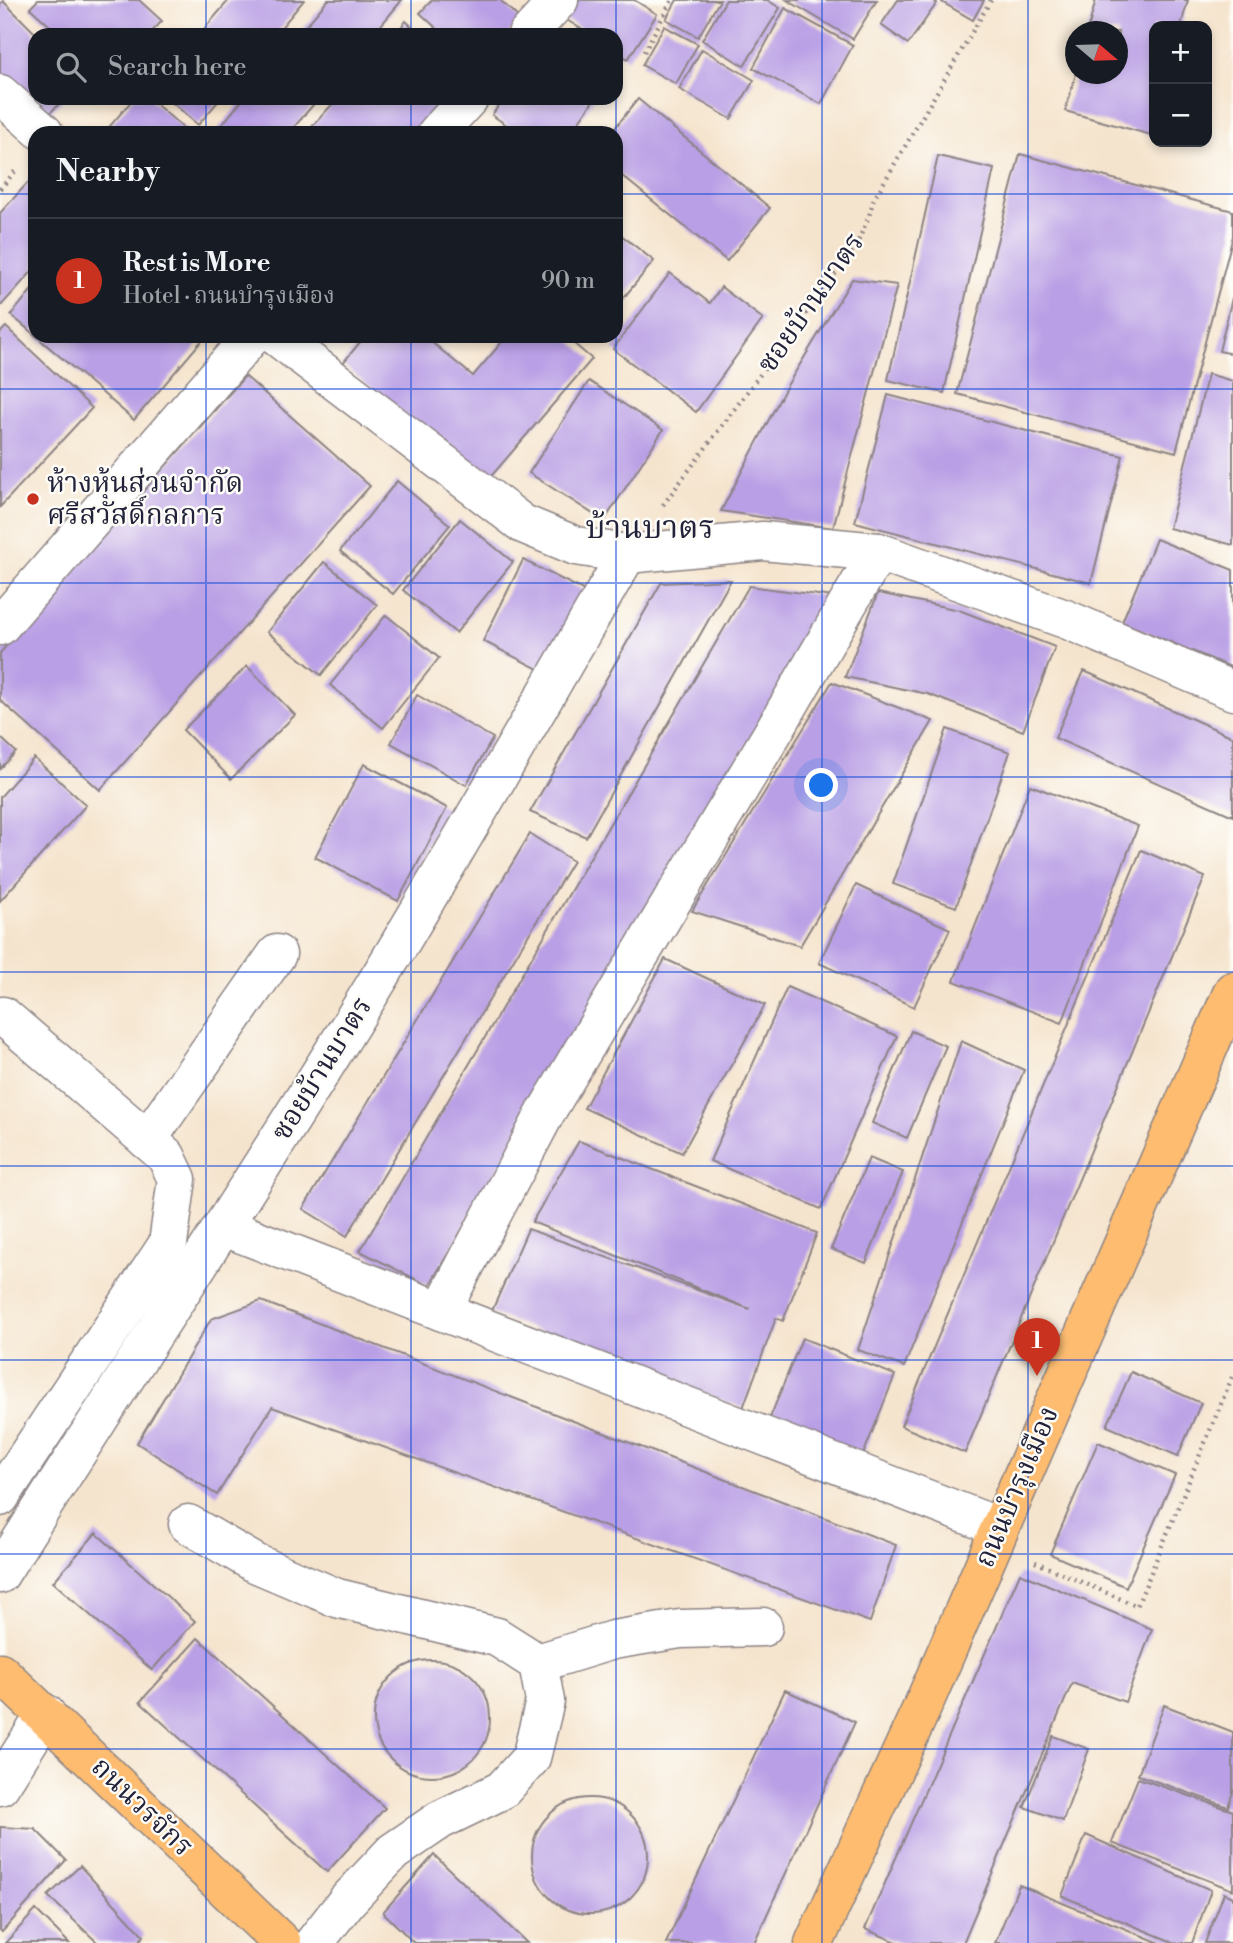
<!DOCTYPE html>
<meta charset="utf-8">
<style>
body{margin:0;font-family:"Libre Bodoni","Noto Serif Thai",serif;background:#20242c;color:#f1f3f6}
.controls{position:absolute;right:21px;top:21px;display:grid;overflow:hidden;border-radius:14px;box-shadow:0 4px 10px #0003}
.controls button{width:63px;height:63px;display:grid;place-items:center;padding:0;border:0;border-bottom:2px solid #363941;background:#171b24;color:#f1f3f6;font:35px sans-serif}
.compass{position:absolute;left:1065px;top:21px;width:63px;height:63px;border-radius:50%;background:#171b24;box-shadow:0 4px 10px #0003;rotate:109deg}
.you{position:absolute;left:822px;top:786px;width:24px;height:24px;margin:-18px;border:5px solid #fff;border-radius:50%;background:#1a73e8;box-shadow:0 0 0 10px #1a73e833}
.badge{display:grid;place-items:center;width:46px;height:46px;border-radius:50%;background:#c8321e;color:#fff;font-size:23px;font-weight:700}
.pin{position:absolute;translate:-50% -58px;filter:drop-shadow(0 2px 4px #0008)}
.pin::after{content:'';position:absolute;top:37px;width:24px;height:21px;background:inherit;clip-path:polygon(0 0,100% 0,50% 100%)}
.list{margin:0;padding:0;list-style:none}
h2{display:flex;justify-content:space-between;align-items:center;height:91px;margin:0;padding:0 28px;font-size:30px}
h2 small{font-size:23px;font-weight:400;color:#9ea1a6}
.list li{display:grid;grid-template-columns:46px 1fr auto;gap:21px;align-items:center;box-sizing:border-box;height:126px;padding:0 28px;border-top:2px solid #363941}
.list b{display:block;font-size:26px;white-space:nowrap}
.list p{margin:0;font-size:23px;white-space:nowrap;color:#9ea1a6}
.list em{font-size:23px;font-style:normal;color:#9ea1a6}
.icon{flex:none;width:38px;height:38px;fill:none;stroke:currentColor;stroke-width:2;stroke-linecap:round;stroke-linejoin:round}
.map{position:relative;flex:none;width:1233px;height:1943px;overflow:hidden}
.search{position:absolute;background:#171b24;box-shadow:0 4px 10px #0003;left:28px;top:28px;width:595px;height:77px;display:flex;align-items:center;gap:18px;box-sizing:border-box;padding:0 24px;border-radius:21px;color:#9ea1a6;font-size:26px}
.panel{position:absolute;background:#171b24;box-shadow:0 4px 10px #0003;left:28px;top:126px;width:595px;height:217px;border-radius:21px}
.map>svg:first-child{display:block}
</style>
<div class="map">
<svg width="1233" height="1943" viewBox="0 0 1233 1943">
<rect width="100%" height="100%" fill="#fdfcf7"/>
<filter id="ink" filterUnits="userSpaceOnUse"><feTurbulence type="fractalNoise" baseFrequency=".0143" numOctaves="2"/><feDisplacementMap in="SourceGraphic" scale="14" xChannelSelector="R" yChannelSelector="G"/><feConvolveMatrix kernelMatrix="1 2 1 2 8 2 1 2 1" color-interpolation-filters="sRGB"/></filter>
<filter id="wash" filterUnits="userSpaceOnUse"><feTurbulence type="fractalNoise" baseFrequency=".00686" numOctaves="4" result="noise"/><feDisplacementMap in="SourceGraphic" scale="28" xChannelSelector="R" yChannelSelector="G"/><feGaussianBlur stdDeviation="1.57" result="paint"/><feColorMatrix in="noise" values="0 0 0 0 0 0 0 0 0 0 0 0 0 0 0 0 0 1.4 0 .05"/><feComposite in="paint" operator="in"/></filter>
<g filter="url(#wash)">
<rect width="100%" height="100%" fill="#f5e4cd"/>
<g id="blocks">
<!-- building -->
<g fill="#b99fe5">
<polygon points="38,0 139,0 162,21 149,35 60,35 30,8"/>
<polygon points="229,0 304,0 275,35 199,35"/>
<polygon points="328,0 402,0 373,35 298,35"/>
<polygon points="432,0 500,0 521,20 507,35 444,35 420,13"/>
<polygon points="573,0 634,0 657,14 628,59 616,51 616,35 591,35 562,17"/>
<polygon points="677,0 720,0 698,37 666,19"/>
<polygon points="726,0 767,0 780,8 744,66 702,40"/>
<polygon points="787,0 877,0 853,39"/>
<polygon points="898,0 932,0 937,3 908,44 881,25"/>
<polygon points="943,0 984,0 973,20 942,2"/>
<polygon points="1096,0 1188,0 1181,26 1154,26 1154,123 1151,135 1065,111 1076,74 1118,74 1118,32 1087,32"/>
<polygon points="3,1 35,33 35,98 65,98 40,123 0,83 0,4"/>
<polygon points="785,8 853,45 821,104 753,68"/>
<polygon points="406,21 421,35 395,35"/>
<polygon points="664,26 698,44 676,84 642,65"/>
<polygon points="702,49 754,80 731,119 679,89"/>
<polygon points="134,98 149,98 189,133 104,133"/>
<polygon points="167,98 221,98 198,125"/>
<polygon points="244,98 319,98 289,133 215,133"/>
<polygon points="338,98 447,98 414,133 306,133"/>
<polygon points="504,98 595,98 571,133 518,133 492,115"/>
<polygon points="638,99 770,208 727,261 616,171 616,133 611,133"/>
<polygon points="1020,154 1233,211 1233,236 1176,452 957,394"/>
<polygon points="938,156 994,169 944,393 888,380"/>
<polygon points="35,175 35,268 0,307 0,213"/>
<polygon points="616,231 654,261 616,307"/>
<polygon points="670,273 710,303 721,287 763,319 696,412 613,349"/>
<polygon points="852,279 897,285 833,528 721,511 785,389"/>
<polygon points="35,286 35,335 11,315"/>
<polygon points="1232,298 1233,298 1233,354 1219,351"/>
<polygon points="6,327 92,408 0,507 0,333"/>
<polygon points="36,336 202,336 204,338 134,420"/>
<polygon points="365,336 424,336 473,376 507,336 565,336 592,359 487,481 342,364"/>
<polygon points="1208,374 1233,381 1233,545 1169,528"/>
<polygon points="245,376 370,486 100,790 0,700 0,653"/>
<polygon points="589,381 663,430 604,521 529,473"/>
<polygon points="888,395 1123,456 1091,583 855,522"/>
<polygon points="397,481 450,525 393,594 340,551"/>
<polygon points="460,519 513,562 456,633 403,590"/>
<polygon points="1156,539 1233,570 1233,668 1122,622"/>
<polygon points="523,560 585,591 544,672 483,641"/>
<polygon points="324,562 377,605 321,675 267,632"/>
<polygon points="731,580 586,837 530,812 661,583"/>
<polygon points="749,586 834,597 429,1286 360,1251"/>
<polygon points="878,593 959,610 1055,647 1023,731 928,694 845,677"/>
<polygon points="386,615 439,658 383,728 330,685"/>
<polygon points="247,666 295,715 231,779 183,730"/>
<polygon points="1084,671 1233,737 1233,816 1055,738"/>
<polygon points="832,682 933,721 800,946 692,911"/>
<polygon points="417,695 493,738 466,785 391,743"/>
<polygon points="947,729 1010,752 956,907 893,884"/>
<polygon points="0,737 16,752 0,769"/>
<polygon points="34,758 86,805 0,901 0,797"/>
<polygon points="364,764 447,808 398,901 315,857"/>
<polygon points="1030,785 1138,826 1062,1023 954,981"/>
<polygon points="530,834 573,861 347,1236 303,1209"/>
<polygon points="1141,850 1205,877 965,1453 901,1426"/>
<polygon points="856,885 950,929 914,1007 819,963"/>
<polygon points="665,959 765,1005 682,1153 584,1108"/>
<polygon points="787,987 897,1036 821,1209 710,1161"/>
<polygon points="911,1031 946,1046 907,1138 872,1123"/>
<polygon points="961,1041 1024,1070 904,1367 858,1350"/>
<polygon points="579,1141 817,1233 783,1321 776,1318 743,1408 491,1313 528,1229 750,1309 532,1222"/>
<polygon points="869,1158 903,1172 866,1263 831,1249"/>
<polygon points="261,1301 896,1545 870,1622 272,1407 217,1495 137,1443 211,1319"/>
<polygon points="802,1338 895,1375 861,1460 768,1423"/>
<polygon points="1131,1372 1201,1403 1178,1456 1107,1426"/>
<polygon points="1098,1442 1175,1475 1126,1587 1050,1554"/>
<polygon points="96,1533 195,1621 152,1670 53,1582"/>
<polygon points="1020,1573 1152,1629 1125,1702 1072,1683 963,1943 899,1943 865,1929"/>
<polygon points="198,1638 385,1808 327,1872 140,1702"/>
<circle cx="432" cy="1718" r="58"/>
<polygon points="785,1690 855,1722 754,1943 666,1943"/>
<polygon points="1164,1705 1233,1732 1233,1792 1228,1807 1138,1775"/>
<polygon points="1053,1736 1089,1749 1063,1821 1024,1807"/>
<polygon points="1138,1778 1233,1811 1233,1890 1112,1843"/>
<circle cx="590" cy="1856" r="58"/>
<polygon points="0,1827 35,1829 66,1860 2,1932 0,1930"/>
<polygon points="1086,1835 1211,1890 1192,1943 1175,1943 1062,1896"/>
<polygon points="434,1855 527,1943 414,1943 383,1912"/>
<polygon points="80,1866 144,1936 137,1943 98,1943 48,1896"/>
<polygon points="1019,1885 1160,1943 995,1943"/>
<polygon points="1224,1893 1233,1897 1233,1943 1205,1943"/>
<polygon points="36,1910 69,1943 5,1943"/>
</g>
</g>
</g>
<g filter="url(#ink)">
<use href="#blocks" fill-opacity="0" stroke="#8c8384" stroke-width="2"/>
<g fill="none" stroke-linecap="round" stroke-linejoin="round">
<defs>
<g id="minor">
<polyline points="527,35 559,0"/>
<polyline points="0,94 44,133"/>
<polyline points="437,133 469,98"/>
<polyline points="276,336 523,524 576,546 627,554 763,541 878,552 1068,620 1233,691"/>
<polyline points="0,626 252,336"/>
<polyline points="147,1140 277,954"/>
<polyline points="224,1227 999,1527"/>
<polyline points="441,1311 546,1112 775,729 878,552"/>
<polyline points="0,1497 168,1244 177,1179 166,1156 3,1016"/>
<polyline points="188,1524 255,1563 337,1598 497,1637 538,1663 545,1701 531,1758 502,1790 440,1820 393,1852 347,1901 314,1943"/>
<path d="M0,1574C125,1375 256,1180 378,980C463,839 545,696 627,554"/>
<polyline points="538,1663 613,1640 680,1629 763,1627"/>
<polyline points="0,1786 46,1714"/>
</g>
<g id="major">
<polyline points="0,1672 282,1943"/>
<polyline points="814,1943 925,1701 1233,991"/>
</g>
</defs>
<!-- minor casing -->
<use href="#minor" stroke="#8c8384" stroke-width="41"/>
<!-- major casing -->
<use href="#major" stroke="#8c8384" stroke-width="41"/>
<!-- path -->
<g stroke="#8c8384" stroke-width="4.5" stroke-dasharray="2 5" stroke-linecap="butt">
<polyline points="644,52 672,0"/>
<polyline points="0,189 18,168"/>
<polyline points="663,505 856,246 869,216 873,201 991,0"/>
<polyline points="1035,1562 1137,1606 1233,1375"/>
</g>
<!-- minor -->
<use href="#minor" stroke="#fff" stroke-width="38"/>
<!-- major -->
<use href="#major" stroke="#fdbc70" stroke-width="38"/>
</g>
</g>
<!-- grid -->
<path fill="none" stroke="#1d4ed8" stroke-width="2" stroke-opacity="0.55" d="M206,0V35M411,0V35M616,0V1943M822,0V1943M1028,0V1943M206,98V133M411,98V133M0,194H35M616,194H1233M206,336V1943M411,336V1943M0,389H1233M0,583H1233M0,777H1233M0,972H1233M0,1166H1233M0,1360H1233M0,1554H1233M0,1749H1233"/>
<!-- markers -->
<circle fill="#c8321e" stroke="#fdfcf7" stroke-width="2.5" cx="33" cy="499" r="7"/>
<g text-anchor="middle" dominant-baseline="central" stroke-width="5" stroke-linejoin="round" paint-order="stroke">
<!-- street labels -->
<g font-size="28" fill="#22223b" stroke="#fdfcf7">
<text transform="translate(811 303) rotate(-55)">ซอยบ้านบาตร</text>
<text transform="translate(322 1069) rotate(-58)">ซอยบ้านบาตร</text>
<text transform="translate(1017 1487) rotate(-67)">ถนนบำรุงเมือง</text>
<text transform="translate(142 1807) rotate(44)">ถนนวรจักร</text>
</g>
<!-- poi labels -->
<g font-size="28" fill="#22223b" stroke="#fdfcf7" text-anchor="start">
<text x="47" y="483">ห้างหุ้นส่วนจำกัด<tspan x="47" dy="32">ศรีสวัสดิ์กลการ</tspan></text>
</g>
<!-- quarter labels -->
<g font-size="32" fill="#22223b" stroke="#fdfcf7">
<text x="650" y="528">บ้านบาตร</text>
</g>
</g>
</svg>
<div class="controls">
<button>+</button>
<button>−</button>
</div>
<svg class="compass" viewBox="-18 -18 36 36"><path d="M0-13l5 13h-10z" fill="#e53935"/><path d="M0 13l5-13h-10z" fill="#9ea1a6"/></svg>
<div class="you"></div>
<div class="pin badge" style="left:1037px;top:1376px">1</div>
<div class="search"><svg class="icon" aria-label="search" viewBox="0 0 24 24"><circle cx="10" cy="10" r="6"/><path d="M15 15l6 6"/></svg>Search here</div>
<section class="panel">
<h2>Nearby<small></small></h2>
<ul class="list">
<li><span class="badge">1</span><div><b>Rest is More</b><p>Hotel · ถนนบำรุงเมือง</p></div><em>90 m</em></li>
</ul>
</section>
</div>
